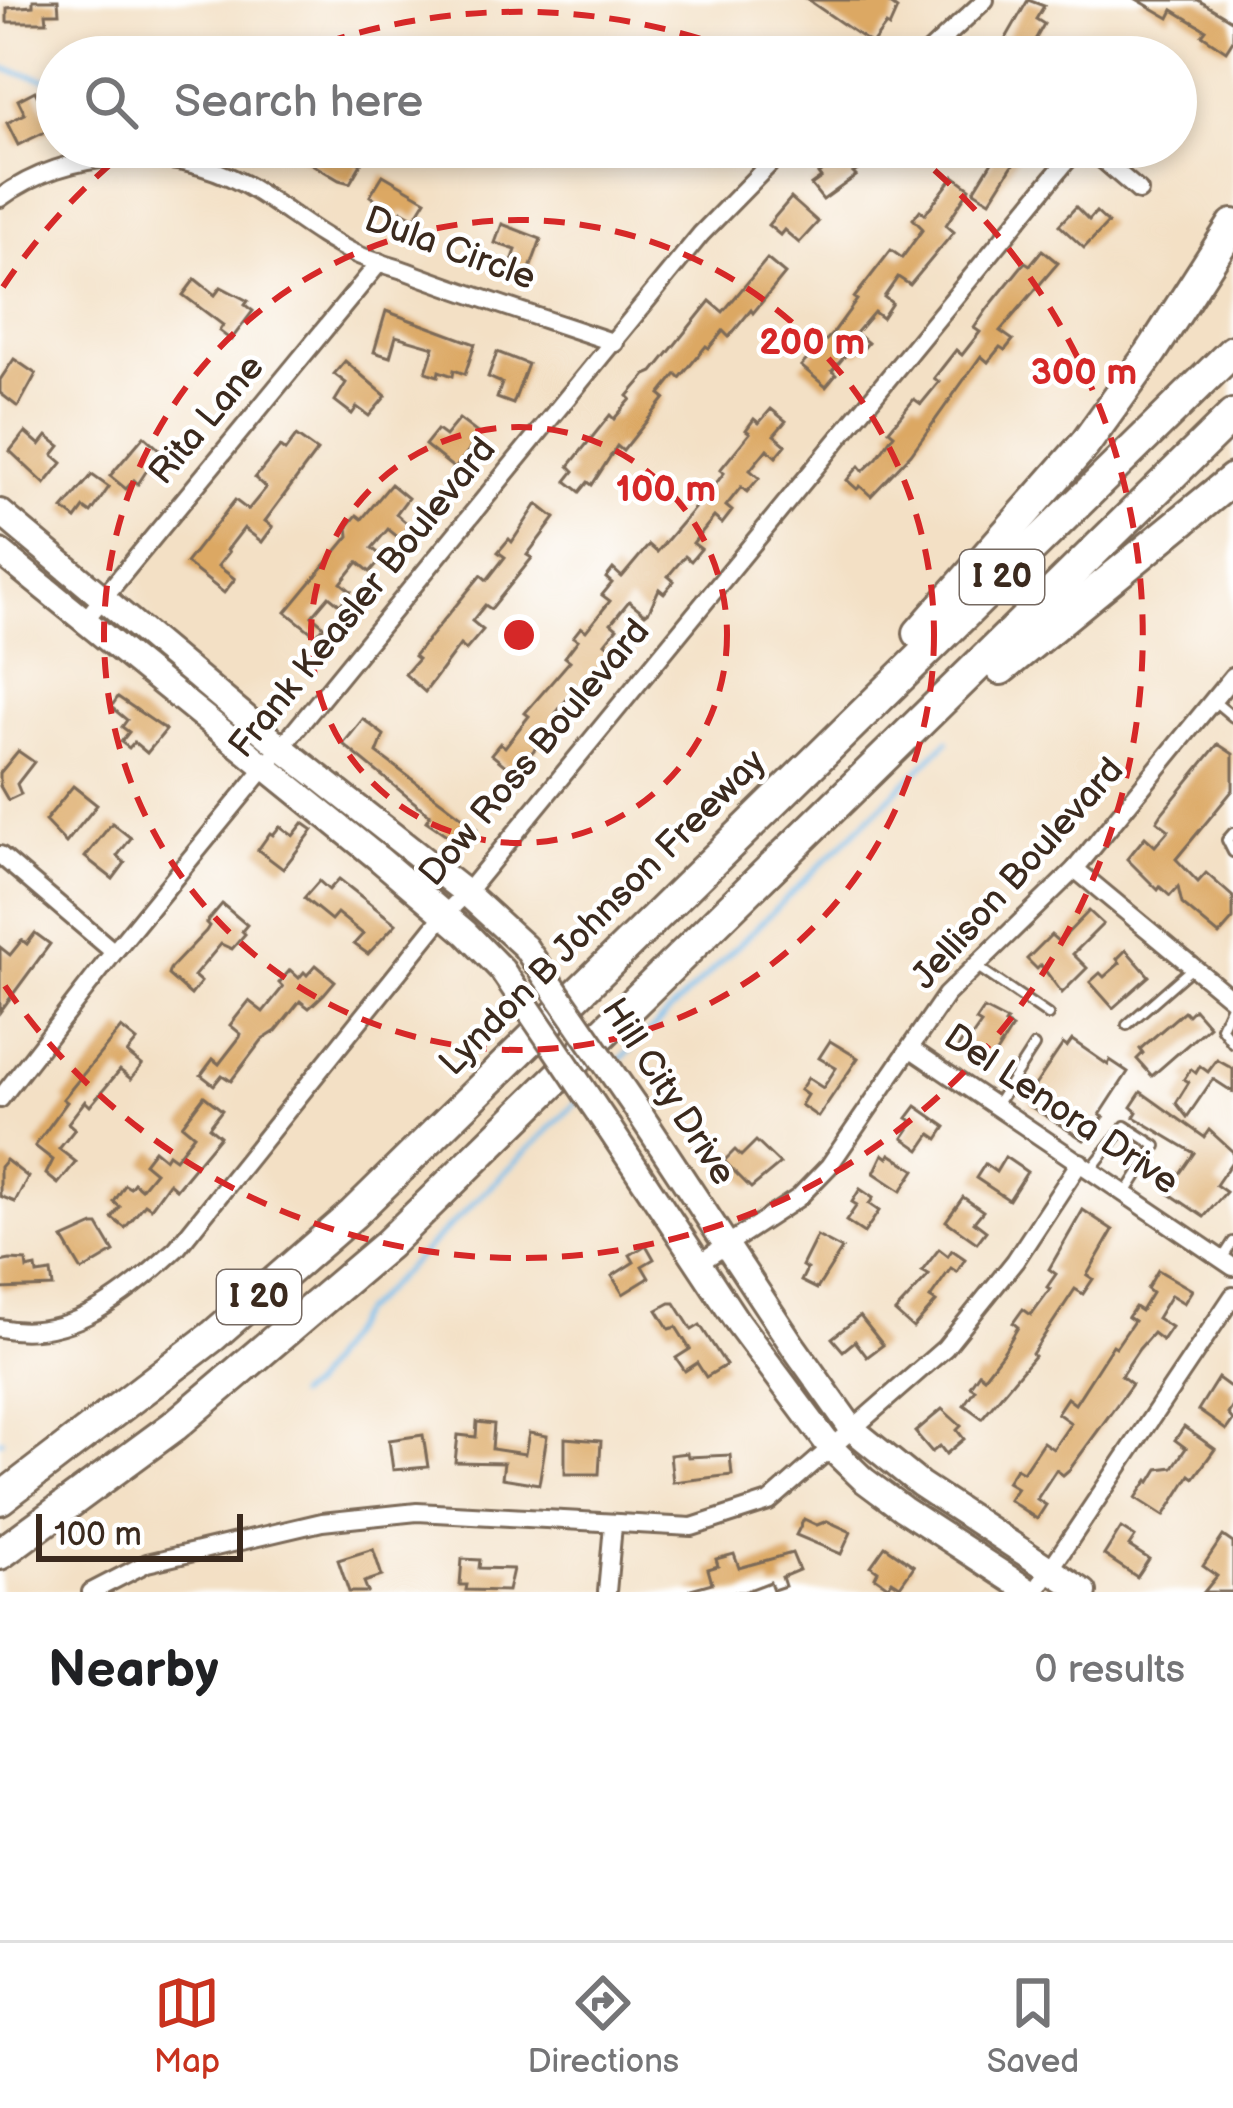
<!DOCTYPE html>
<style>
body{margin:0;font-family:"Balsamiq Sans",sans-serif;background:#f6f6f6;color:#202124}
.scale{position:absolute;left:36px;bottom:30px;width:207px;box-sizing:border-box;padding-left:12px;border:6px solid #3b2a1e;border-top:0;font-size:33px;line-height:42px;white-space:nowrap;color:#3b2a1e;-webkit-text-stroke:9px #fff;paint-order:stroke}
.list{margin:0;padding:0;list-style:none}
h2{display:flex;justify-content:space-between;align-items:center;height:156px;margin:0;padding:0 48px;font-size:51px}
h2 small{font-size:39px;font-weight:400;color:#757577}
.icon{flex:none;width:66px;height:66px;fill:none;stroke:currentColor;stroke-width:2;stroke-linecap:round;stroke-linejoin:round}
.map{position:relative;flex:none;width:1233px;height:1592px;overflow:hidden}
.search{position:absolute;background:#fff;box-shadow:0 6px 18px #0003;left:36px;right:36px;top:36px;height:132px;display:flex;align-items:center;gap:30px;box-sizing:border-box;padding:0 42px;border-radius:66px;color:#757577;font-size:45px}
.sheet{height:348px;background:#fff}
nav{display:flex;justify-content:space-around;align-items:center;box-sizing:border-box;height:168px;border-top:3px solid #e0e0e0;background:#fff;font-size:33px;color:#757577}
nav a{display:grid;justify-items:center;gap:6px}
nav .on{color:#c8321e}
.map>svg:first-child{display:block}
</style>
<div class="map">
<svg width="1233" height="1592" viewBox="0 0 1233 1592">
<rect width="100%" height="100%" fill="#fff"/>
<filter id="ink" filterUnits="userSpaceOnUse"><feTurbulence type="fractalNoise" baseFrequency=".00833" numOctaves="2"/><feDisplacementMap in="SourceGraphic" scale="24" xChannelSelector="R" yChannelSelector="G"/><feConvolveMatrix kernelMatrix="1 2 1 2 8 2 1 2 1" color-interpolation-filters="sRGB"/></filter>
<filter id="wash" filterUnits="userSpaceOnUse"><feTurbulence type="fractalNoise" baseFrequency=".004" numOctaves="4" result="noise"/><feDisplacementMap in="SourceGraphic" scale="48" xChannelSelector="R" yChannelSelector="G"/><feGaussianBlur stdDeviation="2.7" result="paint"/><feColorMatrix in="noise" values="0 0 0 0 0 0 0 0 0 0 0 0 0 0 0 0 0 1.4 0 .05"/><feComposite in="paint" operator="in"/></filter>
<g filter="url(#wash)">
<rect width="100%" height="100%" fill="#f3e0c5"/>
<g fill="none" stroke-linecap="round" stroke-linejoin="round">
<!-- stream -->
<g stroke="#75bded" stroke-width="4.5">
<polyline points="149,57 180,48 223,57"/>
<polyline points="0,68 57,82"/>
<polyline points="617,1063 948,741"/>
<polyline points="296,1396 310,1387 360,1314 579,1100"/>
<polyline points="0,1440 2,1440"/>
</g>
</g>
<g id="blocks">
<!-- building -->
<g fill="#dca864">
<polygon points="33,0 58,0 59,13 46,13 47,22 7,22 7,8 33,6"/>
<polygon points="808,0 885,0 897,9 889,27 886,25 872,44"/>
<polygon points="1028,0 1044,6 1036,19 1044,24 1035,40 1055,52 1059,43 1082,57 1012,57 1004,52 1001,47"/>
<polygon points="1138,0 1198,0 1233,21 1233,40 1226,51 1202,35 1206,30 1173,10 1169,18"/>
<polygon points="35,91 53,128 18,145 7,123 25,114 18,100"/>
<polygon points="306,147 330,147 361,164 350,183 339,180 300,157"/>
<polygon points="850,147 900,147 891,152 894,158 884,164 881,157 853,173 856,176 823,200 811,185 821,178 818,174 852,152"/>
<polygon points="972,147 1006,147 1019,155 990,201 974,191 993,160"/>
<polygon points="383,175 426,200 415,218 402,211 399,216 370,196"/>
<polygon points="954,176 970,188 946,225 954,232 910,285 898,277 884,297 892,303 882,318 874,312 856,333 868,343 858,355 851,349 832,371 836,375 826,387 801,366 833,333 857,300 854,298 891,250 902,258 923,229 913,219 920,210 925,214"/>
<polygon points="791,198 818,222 799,243 784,230 780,235 768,225"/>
<polygon points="1076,207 1089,220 1096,212 1108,223 1084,248 1059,225"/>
<polygon points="502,224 541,239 527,277 509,270 516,250 495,243"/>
<polygon points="1042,250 1058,263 1000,331 1013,340 1005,350 1000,347 988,362 981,356 911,454 871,496 860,486 857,489 847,480 859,466 863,471 877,458 894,434 889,430 898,419 914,399 921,404 939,382 934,378 956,350 962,355 980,332 974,328 988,308 1025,262 1030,265"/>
<polygon points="767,259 785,274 753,313 751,310 729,337 723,331 709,348 706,346 680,378 676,374 660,394 665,398 623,451 617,446 592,485 588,482 580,492 566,481 574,471 569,466 610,415 614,419 631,399 628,396 646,375 653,372 710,301 723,312"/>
<polygon points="195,279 215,295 221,287 248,301 245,305 253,311 231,340 219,331 223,325 183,295"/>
<polygon points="386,311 475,344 465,374 454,370 453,376 439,371 438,376 426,372 434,347 396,336 390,357 374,352"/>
<polygon points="497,352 528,364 513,404 497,398 502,383 488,377"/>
<polygon points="14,359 36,374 18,407 0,393 0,380"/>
<polygon points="345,361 386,396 369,416 357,407 352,414 335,401 346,383 334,374"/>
<polygon points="771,409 786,421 774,435 786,445 776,457 767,449 750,470 759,478 747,492 741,487 726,506 732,511 722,524 714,517 693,543 701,549 691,561 685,556 668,576 674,581 664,593 659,589 649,611 645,614 629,601 611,623 617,628 605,643 616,652 591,684 586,679 571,694 556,713 562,718 514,773 491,754 500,743 505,747 529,716 525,713 570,661 565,657 578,640 573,637 581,627 586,631 610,601 602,595 612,583 606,578 613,569 622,577 649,545 657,552 703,498 699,494 706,486 711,490 724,473 720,470 750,433 746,430 754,419 759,423"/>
<polygon points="459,419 480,435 455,469 425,445 437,430 445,436"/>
<polygon points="25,432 40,445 47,436 60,446 53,455 62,463 45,484 10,451"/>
<polygon points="144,436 160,450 138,484 134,480 126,489 110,476"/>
<polygon points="296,436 317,451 265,521 273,527 262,542 244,528 227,550 229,552 218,566 235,579 224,593 186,563 235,500 248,510 266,488 255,478 280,447 285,451"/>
<polygon points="92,475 109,487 91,513 84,508 76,519 63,509"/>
<polygon points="391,484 408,498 396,514 410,526 399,538 388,529 372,548 383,557 370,572 358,562 341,583 351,591 340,605 329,596 312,616 324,626 316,636 286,612 349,536 348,526 357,515 362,519"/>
<polygon points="537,504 555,518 527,555 532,558 491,609 485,605 472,621 483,630 466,650 460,645 425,692 405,674 418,659 414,656 481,575 487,580 505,557 498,552 509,539 512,542"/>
<polygon points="118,697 166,730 147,753 134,742 129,748 121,742 129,732 122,727 127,720 111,707"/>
<polygon points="363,719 384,735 377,753 477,828 463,846 426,821 430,815 343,744"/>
<polygon points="1218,744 1233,754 1233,790 1176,859 1198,882 1206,873 1233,897 1233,919 1219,935 1182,904 1178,887 1170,896 1160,887 1158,890 1127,859 1145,837 1155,846 1169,830 1157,821 1162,813"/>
<polygon points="18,751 34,762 17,784 21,794 8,800 0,786 0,773"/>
<polygon points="73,786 97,805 66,843 45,821"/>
<polygon points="112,823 131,838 117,856 125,863 113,879 85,857"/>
<polygon points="303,823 313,830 283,869 258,850 270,833 273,835 280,826 293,836"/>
<polygon points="339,879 396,924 368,954 354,944 363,934 337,913 331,920 304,898 319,881 329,890"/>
<polygon points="222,904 247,925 242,931 245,934 232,949 221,944 194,976 201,982 191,995 168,975 170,969 206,931 209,926 206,923"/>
<polygon points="1089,911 1103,924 1073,954 1087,968 1062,993 1041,965 1037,969 1027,959 1051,935 1059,942"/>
<polygon points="35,933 50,944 0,1012 0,947 10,955 22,940 27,944"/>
<polygon points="1126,950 1149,976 1113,1008 1090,982 1100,973 1104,977 1120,963 1117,959"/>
<polygon points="316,965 335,981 324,994 309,1008 300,1001 276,1031 262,1040 231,1081 222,1075 214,1085 201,1075 213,1059 219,1064 240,1037 241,1034 230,1025 249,1001 263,1012 283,987 279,983 290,970 299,978 304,972 307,975"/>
<polygon points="984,1009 1007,1021 1005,1024 1012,1028 986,1069 957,1050 964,1038 969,1041 981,1024 976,1021"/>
<polygon points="1194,1009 1209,1026 1152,1076 1137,1059 1143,1053 1140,1049 1184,1011 1188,1015"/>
<polygon points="121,1028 137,1041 127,1053 142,1065 131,1079 120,1070 90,1106 85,1101 68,1123 75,1129 59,1149 76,1162 58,1184 46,1174 53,1160 35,1146 67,1102 63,1099"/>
<polygon points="1072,1040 1108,1065 1110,1060 1128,1072 1100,1115 1104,1117 1084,1140 1028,1105 1034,1095 1030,1093 1042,1075 1063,1044 1067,1047"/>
<polygon points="830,1041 858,1058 818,1117 801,1105 807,1095 800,1090 808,1078 823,1088 836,1068 819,1058"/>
<polygon points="1217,1060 1233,1069 1233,1092 1213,1079 1187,1117 1176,1103 1189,1082 1184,1079 1191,1069 1196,1073 1200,1066 1208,1072"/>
<polygon points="1141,1092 1204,1137 1209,1130 1233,1152 1233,1160 1216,1185 1226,1192 1204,1217 1167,1192 1194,1153 1134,1117 1137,1112 1131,1107"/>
<polygon points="204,1096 222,1110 209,1127 220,1136 176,1189 169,1183 151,1208 145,1204 125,1228 112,1218 120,1207 114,1202 125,1185 130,1188 134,1183 141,1189 155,1172 144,1163 154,1150 165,1159 168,1154 175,1159 194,1135 182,1125"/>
<polygon points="916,1106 946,1127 938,1139 931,1134 920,1150 903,1138 914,1122 907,1118"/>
<polygon points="756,1141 780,1164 751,1188 724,1161 735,1150 741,1156"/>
<polygon points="883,1154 888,1158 890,1154 915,1170 901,1191 874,1173"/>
<polygon points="1005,1157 1027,1172 1009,1200 976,1178 985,1164 996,1172"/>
<polygon points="6,1160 28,1177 15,1202 0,1196 0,1167"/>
<polygon points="860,1189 873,1198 869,1204 879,1211 864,1233 846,1221 857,1205 852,1202"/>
<polygon points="963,1197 983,1211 974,1222 986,1231 977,1243 946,1221"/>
<polygon points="1083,1210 1113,1230 1087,1275 1093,1279 1083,1294 1075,1289 1032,1354 1034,1356 982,1418 964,1405 975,1389 970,1386 979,1373 984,1377 1004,1351 1018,1327 1013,1323 1023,1309 1031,1315 1050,1289 1047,1287 1056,1274 1049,1269"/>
<polygon points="94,1225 98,1225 114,1252 82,1271 63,1239"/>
<polygon points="817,1236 842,1249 817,1289 801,1281 807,1269 802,1266"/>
<polygon points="646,1245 654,1259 642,1266 649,1278 623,1294 612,1276 634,1262 630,1255"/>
<polygon points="939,1249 948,1256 952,1250 965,1259 957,1272 951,1268 930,1298 936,1302 913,1328 895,1312 929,1275 922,1271"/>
<polygon points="10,1260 26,1261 27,1269 36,1267 37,1274 51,1272 53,1287 0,1289 0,1262"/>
<polygon points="1158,1270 1192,1290 1184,1303 1171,1295 1157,1318 1171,1327 1162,1340 1153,1333 1139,1349 1121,1376 1132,1384 1070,1469 1063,1475 1056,1470 1037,1499 1046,1505 1037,1519 1009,1500 1017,1488 1007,1482 1016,1468 1023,1472 1043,1442 1053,1449 1071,1423 1057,1413 1067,1398 1075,1404 1113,1345 1116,1347 1134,1321 1128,1317 1135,1307 1141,1311 1152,1293 1147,1289"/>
<polygon points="670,1303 675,1303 692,1330 700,1325 726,1365 706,1377 697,1363 685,1371 676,1358 690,1349 676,1327 669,1329 657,1310"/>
<polygon points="860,1316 883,1345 867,1357 855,1341 843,1351 832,1338"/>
<polygon points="1218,1378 1233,1389 1233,1406 1228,1414 1233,1420 1226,1430 1198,1410"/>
<polygon points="942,1409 961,1426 957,1430 964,1439 946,1454 940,1446 932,1452 915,1432"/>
<polygon points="477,1422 494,1424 492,1449 525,1454 529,1433 547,1436 539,1484 502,1478 504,1463 455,1462 458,1435 476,1437"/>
<polygon points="1184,1427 1215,1449 1194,1478 1190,1475 1164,1516 1136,1498 1148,1480 1150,1482 1158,1469 1173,1467 1186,1448 1175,1440"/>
<polygon points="423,1435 428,1467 393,1470 389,1440"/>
<polygon points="565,1438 601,1441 599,1474 565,1474"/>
<polygon points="687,1453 688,1457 730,1455 732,1475 673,1482 670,1455"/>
<polygon points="804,1519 817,1525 827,1521 851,1532 841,1554 796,1535"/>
<polygon points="1121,1528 1135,1537 1129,1546 1149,1559 1137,1577 1104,1555"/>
<polygon points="1223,1536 1233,1543 1233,1592 1204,1592 1217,1576 1203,1566"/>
<polygon points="885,1546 914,1566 900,1586 892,1581 888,1586 875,1577 878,1571 871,1566"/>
<polygon points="373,1549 382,1576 364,1582 368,1592 349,1592 338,1560"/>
<polygon points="792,1553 799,1570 782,1577 785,1586 773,1590 770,1582 744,1592 691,1592 691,1589 712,1583 708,1569 718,1566 716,1559 734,1554 739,1568"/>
<polygon points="462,1559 480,1560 479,1568 513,1569 508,1591 466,1590 467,1585 460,1585"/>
</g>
</g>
</g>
<g filter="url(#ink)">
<use href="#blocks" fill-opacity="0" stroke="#7b6a58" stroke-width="3"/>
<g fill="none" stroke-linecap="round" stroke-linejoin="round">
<defs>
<g id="lane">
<polyline points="1214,701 1233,717"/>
<polyline points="1233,833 1227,840 1233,852"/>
<polyline points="976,966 1048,1015"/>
<polyline points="1232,1003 1221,1027 1233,1043"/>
<polyline points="1127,1025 1191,969"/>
<polyline points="995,1107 1034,1046"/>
<polyline points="1092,1168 1125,1126 1156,1146 1126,1193"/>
<polyline points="1222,1259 1233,1242"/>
</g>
<g id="street">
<polyline points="924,57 985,0"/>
<polyline points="1088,147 1139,191"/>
<path d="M0,198C67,148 171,144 244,184C282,205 315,235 354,253C370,261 389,265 406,271C474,297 545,319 615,343"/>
<polyline points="85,620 380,262"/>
<polyline points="0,855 114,952"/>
<polyline points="1075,869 1233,1000"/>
<polyline points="911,1049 1233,1267"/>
<polyline points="0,1099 114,952 701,234 786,147"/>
<polyline points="699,1263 798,1198 829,1166 946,995 1075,869 1233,676"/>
<path d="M0,1328C70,1343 130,1292 177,1248L444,915L466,893L1078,147"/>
<polyline points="91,1592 147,1563 322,1522 417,1512 692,1527 769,1502 945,1348 1015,1261 1080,1162"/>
<polyline points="607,1592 613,1525"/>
<polyline points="1035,1592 1233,1296"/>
</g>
<g id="secondary">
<polyline points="0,512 282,748 466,893 525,947"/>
<polyline points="0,552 378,858 466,933 502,970"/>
<polyline points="634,1105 793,1346 852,1429 920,1484 1084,1592"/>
<polyline points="609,1128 738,1323 831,1448 864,1480 903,1509 1030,1592"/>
</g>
<g id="highway">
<polyline points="919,633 1085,444 1152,351 1233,225"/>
<polyline points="1001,669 1233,479"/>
<polyline points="0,1499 213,1336 353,1214 1233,351"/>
<polyline points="0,1554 174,1426 388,1244 1233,415"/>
</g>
</defs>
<!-- lane casing -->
<use href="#lane" stroke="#7b6a58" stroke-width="14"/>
<!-- street casing -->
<use href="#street" stroke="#7b6a58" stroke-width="22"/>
<!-- secondary casing -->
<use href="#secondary" stroke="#7b6a58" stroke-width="30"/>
<!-- highway casing -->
<use href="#highway" stroke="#7b6a58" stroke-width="36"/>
<!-- lane -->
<use href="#lane" stroke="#fff" stroke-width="8"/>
<!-- street -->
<use href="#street" stroke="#fff" stroke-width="16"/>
<!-- secondary -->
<use href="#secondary" stroke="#fff" stroke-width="24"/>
<!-- highway -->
<use href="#highway" stroke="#fff" stroke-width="30"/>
<defs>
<g id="secondary-bridge">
<polyline points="525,947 634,1105"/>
<polyline points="502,970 609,1128"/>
</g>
</defs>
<!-- secondary-bridge casing -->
<use href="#secondary-bridge" stroke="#7b6a58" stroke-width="30" stroke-linecap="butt"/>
<!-- secondary-bridge -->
<use href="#secondary-bridge" stroke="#fff" stroke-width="24"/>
</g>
</g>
<!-- distance rings -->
<g fill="none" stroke="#d62828" stroke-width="6" stroke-dasharray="21 15">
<circle cx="519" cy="635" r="208"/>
<circle cx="519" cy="635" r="415"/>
<path d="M3 287A623 623 0 0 1 131 147M291 55A623 623 0 0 1 747 55M907 147A623 623 0 1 1 3 983"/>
</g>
<g text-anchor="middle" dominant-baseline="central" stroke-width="9" stroke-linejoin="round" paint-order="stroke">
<!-- shield labels -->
<g fill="#fff" stroke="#766a62" stroke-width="3">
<rect x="960" y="550" width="84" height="54" rx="9"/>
<rect x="217" y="1270" width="84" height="54" rx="9"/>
</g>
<g font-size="33" font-weight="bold" fill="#3b2a1e">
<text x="1002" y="577">I 20</text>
<text x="259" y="1297">I 20</text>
</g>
<!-- street labels -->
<g font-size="36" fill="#3b2a1e" stroke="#fff">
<text transform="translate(450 249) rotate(20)">Dula Circle</text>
<text transform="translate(207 420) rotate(-50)">Rita Lane</text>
<text transform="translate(363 598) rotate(-51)">Frank Keasler Boulevard</text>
<text transform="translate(535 753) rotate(-50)">Dow Ross Boulevard</text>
<text transform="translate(1018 874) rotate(-48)">Jellison Boulevard</text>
<text transform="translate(603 913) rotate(-45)">Lyndon B Johnson Freeway</text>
<text transform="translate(668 1092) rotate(57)">Hill City Drive</text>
<text transform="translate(1061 1110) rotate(34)">Del Lenora Drive</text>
</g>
</g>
<circle cx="519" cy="635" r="18" fill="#d62828" stroke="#fff" stroke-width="6"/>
<g font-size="36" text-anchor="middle" font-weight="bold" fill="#d62828" stroke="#fff" stroke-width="9" stroke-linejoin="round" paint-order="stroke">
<text x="812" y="354">200 m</text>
<text x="1084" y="384">300 m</text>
<text x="666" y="501">100 m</text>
</g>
</svg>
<div class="scale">100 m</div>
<div class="search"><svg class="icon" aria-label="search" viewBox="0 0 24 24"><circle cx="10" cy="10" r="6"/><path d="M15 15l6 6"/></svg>Search here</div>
</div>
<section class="sheet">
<h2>Nearby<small>0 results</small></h2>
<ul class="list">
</ul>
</section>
<nav>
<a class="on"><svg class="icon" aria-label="map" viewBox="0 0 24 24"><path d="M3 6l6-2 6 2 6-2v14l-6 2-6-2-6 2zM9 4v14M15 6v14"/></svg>Map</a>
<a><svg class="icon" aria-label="directions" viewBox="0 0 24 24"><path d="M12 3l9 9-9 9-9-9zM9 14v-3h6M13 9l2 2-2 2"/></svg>Directions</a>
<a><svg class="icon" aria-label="saved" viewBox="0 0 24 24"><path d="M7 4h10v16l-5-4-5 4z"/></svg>Saved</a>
</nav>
